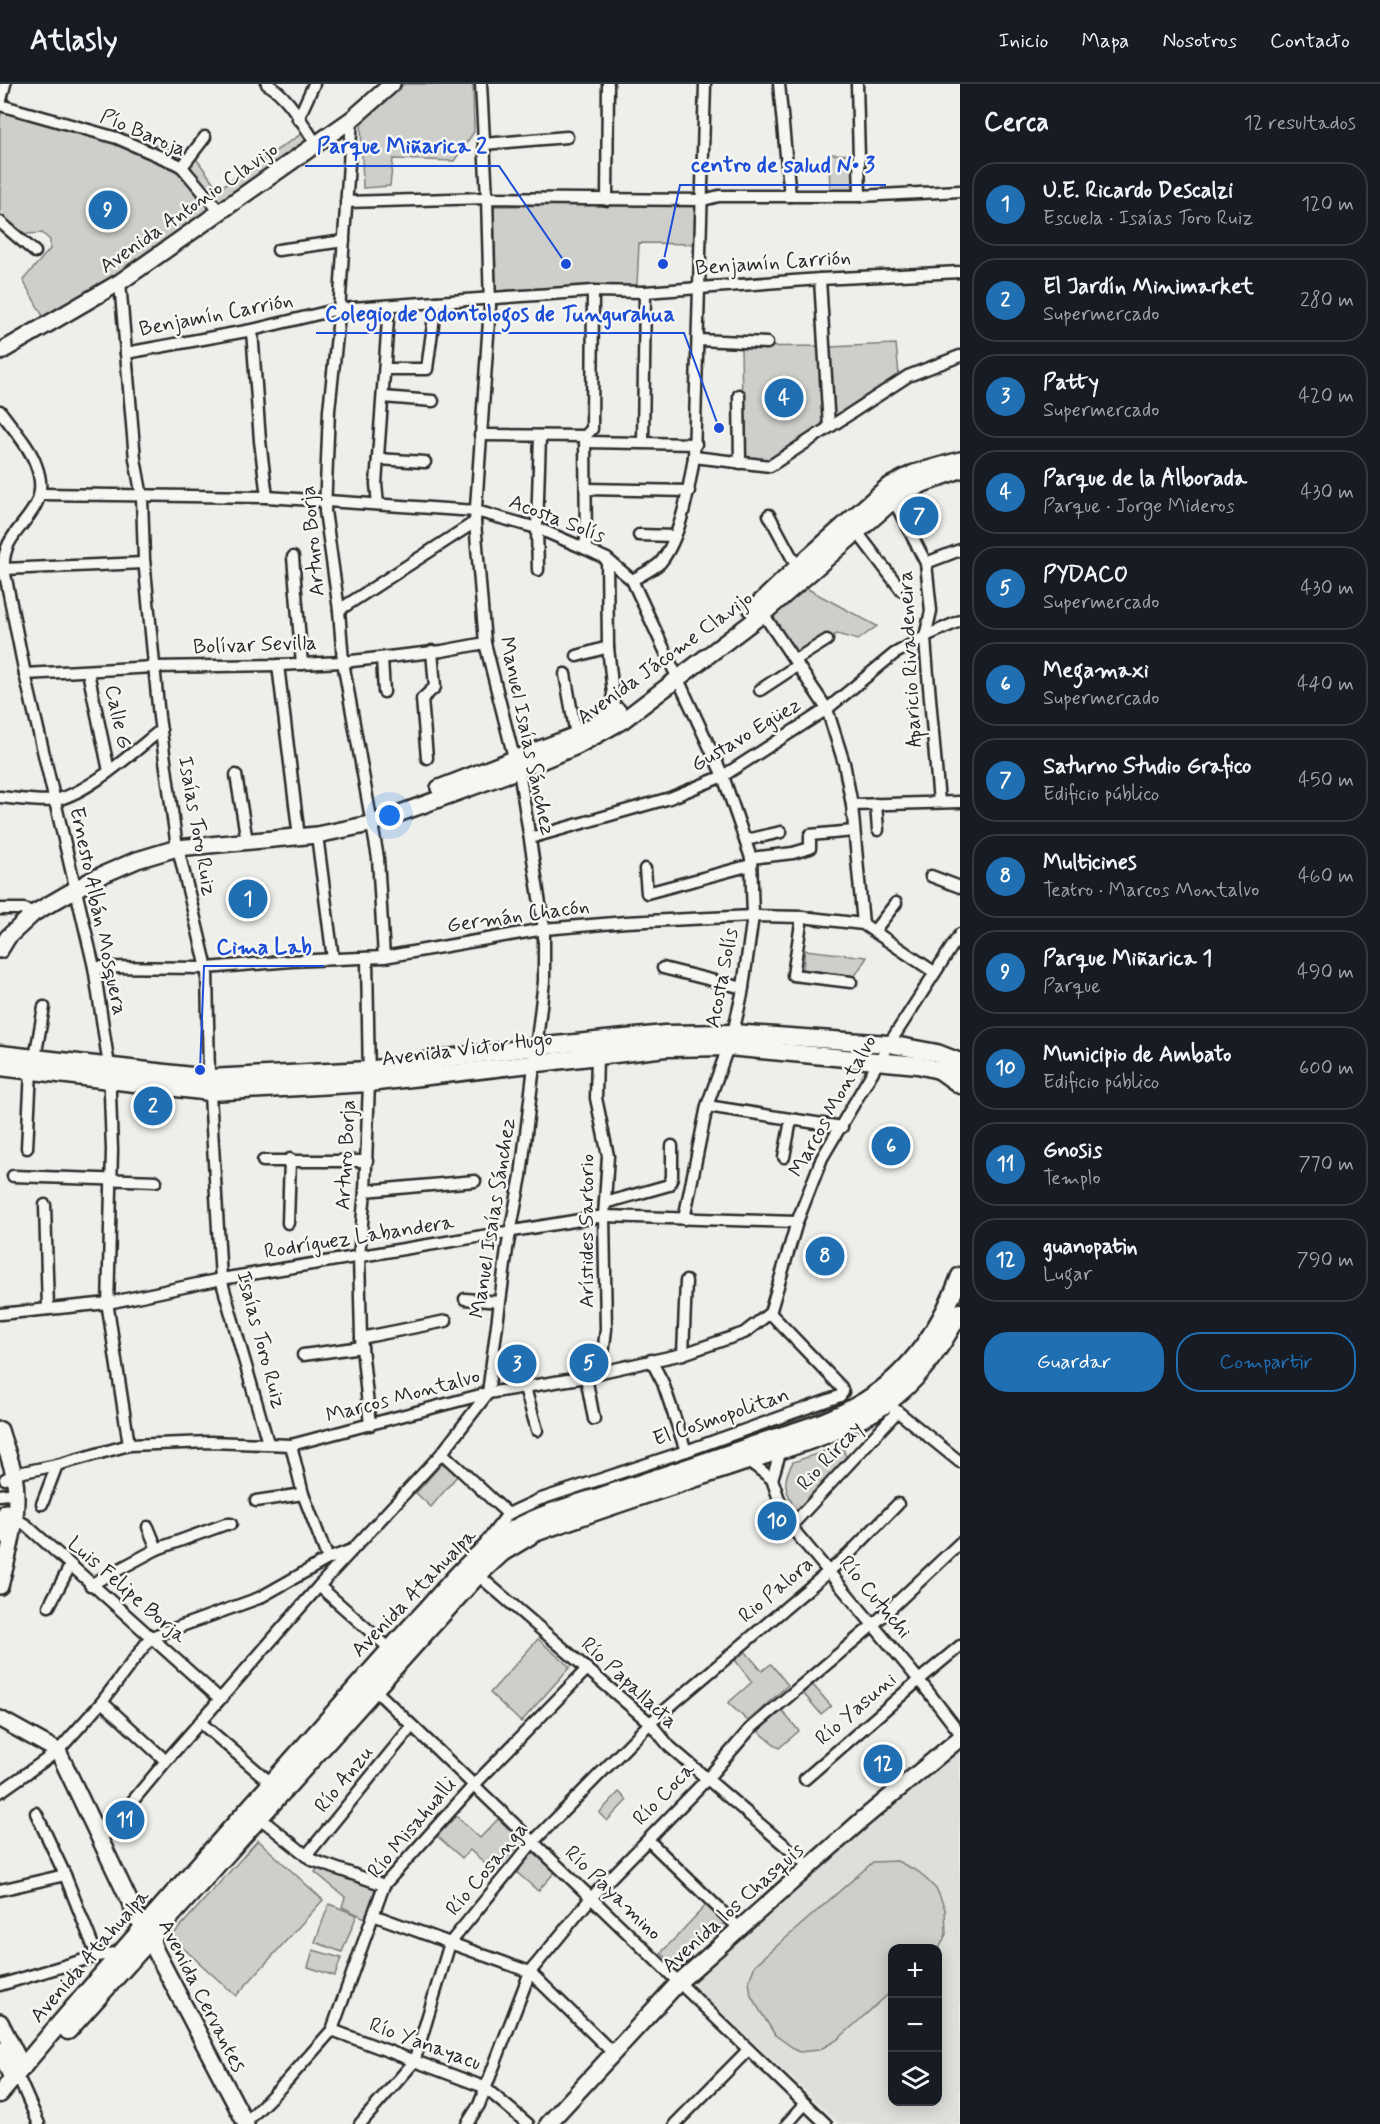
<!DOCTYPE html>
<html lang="es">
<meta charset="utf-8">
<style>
body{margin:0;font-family:Mynerve,sans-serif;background:#242831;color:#f1f3f6}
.controls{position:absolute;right:18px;bottom:18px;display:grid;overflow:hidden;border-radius:12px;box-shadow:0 3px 15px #0003}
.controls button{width:54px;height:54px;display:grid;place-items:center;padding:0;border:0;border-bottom:2px solid #363941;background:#171b24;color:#f1f3f6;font:30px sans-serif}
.you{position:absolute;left:390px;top:732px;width:21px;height:21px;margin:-15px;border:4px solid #fff;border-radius:50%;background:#1a73e8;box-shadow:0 0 0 9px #1a73e833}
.badge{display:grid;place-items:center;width:39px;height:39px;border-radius:50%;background:#1f6fb2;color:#fff;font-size:20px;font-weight:700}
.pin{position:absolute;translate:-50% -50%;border:3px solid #fff;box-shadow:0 2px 6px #0006}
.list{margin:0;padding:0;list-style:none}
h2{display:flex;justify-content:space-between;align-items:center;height:78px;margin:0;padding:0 24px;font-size:26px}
h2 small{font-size:20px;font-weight:400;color:#9ea1a6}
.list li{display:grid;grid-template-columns:39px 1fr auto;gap:18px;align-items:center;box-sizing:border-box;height:84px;margin:0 12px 12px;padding:0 12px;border:2px solid #363941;border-radius:24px}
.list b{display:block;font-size:22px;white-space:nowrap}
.list p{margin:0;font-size:20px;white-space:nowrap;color:#9ea1a6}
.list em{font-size:20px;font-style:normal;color:#9ea1a6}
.actions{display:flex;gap:12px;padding:18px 24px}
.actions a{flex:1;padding:14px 0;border:2px solid #1f6fb2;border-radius:24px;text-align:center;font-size:21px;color:#1f6fb2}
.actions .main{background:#1f6fb2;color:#fff}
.icon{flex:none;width:33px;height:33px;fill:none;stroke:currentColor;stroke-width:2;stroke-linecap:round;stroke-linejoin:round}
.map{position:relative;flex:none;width:960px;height:2040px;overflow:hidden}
header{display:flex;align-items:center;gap:36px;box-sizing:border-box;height:84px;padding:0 30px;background:#171b24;border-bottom:2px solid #363941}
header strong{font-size:28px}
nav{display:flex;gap:33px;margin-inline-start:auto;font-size:21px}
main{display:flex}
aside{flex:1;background:#171b24}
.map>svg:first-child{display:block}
</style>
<header>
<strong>Atlasly</strong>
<nav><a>Inicio</a><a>Mapa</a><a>Nosotros</a><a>Contacto</a></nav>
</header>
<main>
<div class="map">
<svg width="960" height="2040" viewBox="0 0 960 2040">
<rect width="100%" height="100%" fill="#eeeeea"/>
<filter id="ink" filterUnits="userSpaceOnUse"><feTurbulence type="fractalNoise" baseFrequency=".0167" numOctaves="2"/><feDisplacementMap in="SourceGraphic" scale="12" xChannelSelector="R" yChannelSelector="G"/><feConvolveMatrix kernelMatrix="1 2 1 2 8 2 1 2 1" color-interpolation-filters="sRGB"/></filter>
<g filter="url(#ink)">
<!-- built -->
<g fill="#dededb" fill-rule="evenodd">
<polygon points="523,1270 526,1288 512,1291 509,1272"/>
<path d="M960,1663V2040H840L687,1896ZM892,1864H938V2018H892Z"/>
</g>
<!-- green -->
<g fill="#cececa" stroke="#7c7c7a" stroke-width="1.5">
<polygon points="404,0 473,0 474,48 454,77 393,75 390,102 363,104 361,38"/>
<polygon points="2,25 193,70 218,105 304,48 312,60 181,153 46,238 23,196 50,165 50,156 42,149 26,150 0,133 0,34"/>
<polygon points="829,70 858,71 859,112 830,112"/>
<polygon points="696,119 697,160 639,159 637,201 496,207 494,122"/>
<polygon points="896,260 899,291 833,334 829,263"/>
<polygon points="824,262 826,341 769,378 743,376 741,263"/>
<polygon points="804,503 877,542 858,556 837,550 798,570 769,531"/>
<polygon points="805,866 867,873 855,892 803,885"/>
<path d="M842,1361L848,1379L796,1429C787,1407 780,1400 793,1378Z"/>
<polygon points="441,1381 445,1381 457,1392 431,1423 416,1409"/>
<polygon points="538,1555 570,1583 521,1638 490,1609"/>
<polygon points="745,1567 762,1587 771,1580 788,1601 748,1637 728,1619 752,1598 735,1576"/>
<polygon points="813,1601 831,1622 821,1630 803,1609"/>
<polygon points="782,1627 799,1647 779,1664 758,1647"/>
<polygon points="619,1708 627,1716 607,1737 599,1729"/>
<polygon points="456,1732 480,1754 498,1735 522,1757 494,1788 470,1766 462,1774 437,1752"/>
<polygon points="258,1756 323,1816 236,1912 171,1853"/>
<polygon points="531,1767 555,1788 538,1807 514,1786"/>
<polygon points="897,1777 919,1788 937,1806 945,1825 946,1850 938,1867 938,1864 892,1864 892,1907 837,1956 819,1966 799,1968 775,1951 751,1912 749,1897 755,1881 873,1778"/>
<polygon points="318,1783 377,1804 367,1835 342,1823 345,1813 315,1788"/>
<polygon points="329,1820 357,1831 342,1868 315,1858"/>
<polygon points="707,1820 726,1838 675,1881 661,1869"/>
<polygon points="313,1866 341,1874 335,1892 308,1883"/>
</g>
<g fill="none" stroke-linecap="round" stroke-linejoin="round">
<defs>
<g id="street">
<path d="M267,0C289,12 303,41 317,61"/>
<polyline points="779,0 790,112"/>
<polyline points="857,0 860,112"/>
<polyline points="0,20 5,0"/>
<polyline points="0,21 117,54 177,80 182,83 220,128"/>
<polyline points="298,35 314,0"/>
<polyline points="352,35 338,242 329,326 325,427 339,526 343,578 378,774 384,873"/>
<polyline points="484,60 567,53"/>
<polyline points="182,83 205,53"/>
<polyline points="607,116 608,0"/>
<polyline points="346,118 487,114 703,116 719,112 860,112 960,107"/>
<polyline points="0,138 35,168"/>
<polyline points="278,166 344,157"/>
<polyline points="820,195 829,343"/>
<polyline points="120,198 135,375 142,413 144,475 159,633 176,756 207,884 209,994 221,1195 268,1359"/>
<polyline points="252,246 260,357 267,413"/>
<polyline points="698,256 767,259"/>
<polyline points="126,269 252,246 339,225 593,207 645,208 820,195 960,188"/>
<polyline points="385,285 427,285 436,218"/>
<polyline points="739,311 740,379"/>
<polyline points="383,313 433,317"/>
<path d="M0,327C11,342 30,363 36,381C56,433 0,440 4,485L25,590L94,883L109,982L112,1066L108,1224L129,1361"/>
<polyline points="480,351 585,352"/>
<polyline points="586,358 696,360"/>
<polyline points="643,358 645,208"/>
<polyline points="694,373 770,382 908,292 960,272"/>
<polyline points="378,375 425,378"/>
<polyline points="586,405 689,407"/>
<polyline points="40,410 267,413 476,427 537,444 586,465 607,475 632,496 723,692 751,774 753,832 742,910 733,949 707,1022 684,1135"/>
<polyline points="891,411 926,479 931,527 925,553 926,568 939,718"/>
<polyline points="378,420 376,400 389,222"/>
<polyline points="769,431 797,483"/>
<polyline points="857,448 902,507"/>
<polyline points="639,451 674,452"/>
<polyline points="586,465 585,352 592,345 593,207"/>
<polyline points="293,473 302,580"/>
<polyline points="607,475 608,563 615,629"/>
<polyline points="926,479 960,466"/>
<polyline points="4,485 144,479"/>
<polyline points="538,486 537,444 540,352"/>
<path d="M632,496C641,491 652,486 660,479C681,454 689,404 694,373L705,0"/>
<polyline points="760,525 827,625 844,679 852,721 863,840"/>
<polyline points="339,526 475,438"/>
<polyline points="577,572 608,563"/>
<polyline points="382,574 384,608"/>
<polyline points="795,576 827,556"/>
<polyline points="278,581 298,745"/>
<polyline points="88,588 109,687"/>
<polyline points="25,590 154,583 278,581 343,578 442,567 485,559"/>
<polyline points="565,590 576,651"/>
<polyline points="760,606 798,581"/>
<polyline points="427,674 422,615 435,603 432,567"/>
<polyline points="236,691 247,757"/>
<path d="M0,713C14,714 44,719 56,716C90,708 133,668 161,646"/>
<polyline points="876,720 878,746"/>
<polyline points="852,721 960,718"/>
<polyline points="317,751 333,875"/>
<polyline points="530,754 670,714 723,692 827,625 894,570 928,551 960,537"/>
<polyline points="746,756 781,748"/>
<polyline points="751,774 793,769 810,764 810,751 854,747"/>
<polyline points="645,785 647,809 751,781"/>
<polyline points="931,792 960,803"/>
<polyline points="0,825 24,825 34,829"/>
<polyline points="802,833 793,891 851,898"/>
<polyline points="874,847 896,819"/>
<polyline points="367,874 369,999 365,1107 359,1172 361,1254 370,1341"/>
<polyline points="94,883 207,884 291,877 384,873 544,845 626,838 753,832 802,833 863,840 934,888"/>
<polyline points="663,884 743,904"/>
<polyline points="597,972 596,1014 608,1072 604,1132 606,1245 601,1288"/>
<polyline points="35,974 44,923"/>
<polyline points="707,1022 842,1043"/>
<polyline points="27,1064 31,987"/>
<polyline points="784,1073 791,1036"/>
<polyline points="263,1077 367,1077"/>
<polyline points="13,1092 156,1097"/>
<polyline points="365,1107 475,1097"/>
<polyline points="605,1119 669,1101 672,1093 672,1062"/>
<polyline points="45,1121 48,1225"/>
<polyline points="288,1139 290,1075"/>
<polyline points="465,1215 499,1218"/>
<polyline points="0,1230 108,1219 221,1195 604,1132 797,1138"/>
<polyline points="361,1254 446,1237"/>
<polyline points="683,1270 686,1197"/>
<polyline points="303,1271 362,1263"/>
<polyline points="651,1276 663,1299 686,1367"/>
<polyline points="586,1293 594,1335"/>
<polyline points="525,1304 537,1346"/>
<polyline points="892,1323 960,1378"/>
<polyline points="291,1361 303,1410 328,1475"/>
<polyline points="442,1369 508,1430"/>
<polyline points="746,1375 772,1395 782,1424 797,1450 919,1596 960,1649"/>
<polyline points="5,1395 14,1390 57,1381 129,1361 210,1358 291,1361 488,1309 586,1293 601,1288 683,1270 744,1249 770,1229 797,1138 822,1074 889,960 960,850"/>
<polyline points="772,1395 781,1366"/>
<polyline points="0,1411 15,1409"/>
<polyline points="256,1417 303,1410"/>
<polyline points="42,1420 57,1381"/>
<polyline points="11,1432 26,1441 220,1615"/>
<polyline points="791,1442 896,1329"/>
<polyline points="148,1443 157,1465"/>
<polyline points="486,1458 508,1430 538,1416 686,1367 840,1312 843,1308 841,1303 770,1229"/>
<polyline points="478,1491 650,1639 670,1663 809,1782"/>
<polyline points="90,1501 157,1465 226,1440 231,1440"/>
<polyline points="319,1502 390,1565"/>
<polyline points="49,1522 70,1482"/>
<polyline points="374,1605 826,2040"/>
<polyline points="102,1618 166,1677"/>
<polyline points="200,1638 271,1699"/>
<polyline points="805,1695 919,1596 960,1562"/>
<polyline points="0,1708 58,1667 102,1618 151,1553 259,1514 328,1475 352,1466"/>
<polyline points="36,1729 65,1791 97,1872"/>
<polyline points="260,1734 312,1776 384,1801"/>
<polyline points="101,1755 166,1677 319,1502 442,1369 488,1309 507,1165 521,1092 544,897 544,845 519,686 514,674 485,559 475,438 490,223 487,114 481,0"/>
<polyline points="648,1756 740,1845"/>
<polyline points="306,1772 412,1642"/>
<polyline points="0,1806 65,1791"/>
<polyline points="373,1831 530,1888 614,1970"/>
<polyline points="0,1901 97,1872 120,1868"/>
<polyline points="332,1946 484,2003 528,2040"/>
<polyline points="21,1999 39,2040"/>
<polyline points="245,2039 286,1998 332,1946 384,1801 474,1701 587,1585"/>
<polyline points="360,2040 414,1978 450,1859 533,1758 650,1639 848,1471 898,1420"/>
<polyline points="467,2040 479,2021 530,1888 591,1814 707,1695 750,1645 873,1541 960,1459"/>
<polyline points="675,2040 748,1966"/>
<polyline points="787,2040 805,2020"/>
</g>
<g id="secondary">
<polyline points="0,268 120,198 352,35 392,0"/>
<polyline points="752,526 797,483 887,403 914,389 960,376"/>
<polyline points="439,704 576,651 618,627"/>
<polyline points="0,866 8,853 34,829 95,794 137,776 177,764 317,751 370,740 519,686 577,662 622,637 764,529 894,416 923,400 960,386"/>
<path d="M0,1346C4,1361 11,1376 14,1391C21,1427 9,1468 0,1502"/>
<polyline points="0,1451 6,1428"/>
<polyline points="0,1635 58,1667 138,1835 151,1854 155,1866 246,2040"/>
<polyline points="0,1938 23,1984"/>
<polyline points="0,1966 12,1995"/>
<polyline points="548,2040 679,1898 863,1735 960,1654"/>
</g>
<g id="primary">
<polyline points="0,970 209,994 369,986 431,976 536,963 665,950 733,949 889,960 937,969 960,978"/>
<polyline points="0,983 210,1008 369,999 666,964 728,963 918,981 939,986 954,986"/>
<polyline points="939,986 960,1001"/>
<path d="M68,1947L421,1554L478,1491L502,1469L535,1449C606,1423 679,1400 751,1376C797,1361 846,1348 886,1320C918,1297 942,1263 960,1228"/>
<path d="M0,2010C104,1885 214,1764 322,1642C357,1603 391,1563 427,1525C448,1501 470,1475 496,1456C528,1433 567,1423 604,1411C656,1394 707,1377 759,1359C791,1348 827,1339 856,1322C907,1294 940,1245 960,1192"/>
</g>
</defs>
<!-- street casing -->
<use href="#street" stroke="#2b2b2b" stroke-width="15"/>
<!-- secondary casing -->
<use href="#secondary" stroke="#2b2b2b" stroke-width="20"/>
<!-- primary casing -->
<use href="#primary" stroke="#2b2b2b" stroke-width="21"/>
<!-- street -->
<use href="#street" stroke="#f6f6f2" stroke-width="10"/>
<!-- secondary -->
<use href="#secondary" stroke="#f6f6f2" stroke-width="15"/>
<!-- primary -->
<use href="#primary" stroke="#f6f6f2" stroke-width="16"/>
</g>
</g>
<g text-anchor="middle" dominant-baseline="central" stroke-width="5" stroke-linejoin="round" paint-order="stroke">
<!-- street labels -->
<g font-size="21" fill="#2b2b2b" stroke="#f6f6f2">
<text transform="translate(143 49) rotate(23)">Pío Baroja</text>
<text transform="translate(189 124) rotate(-35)">Avenida Antonio Clavijo</text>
<text transform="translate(773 179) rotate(-4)">Benjamín Carrión</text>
<text transform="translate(216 231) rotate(-11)">Benjamín Carrión</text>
<text transform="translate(557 435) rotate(21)">Acosta Solís</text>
<text transform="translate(313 457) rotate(-95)">Arturo Borja</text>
<text transform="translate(255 561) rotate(-2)">Bolívar Sevilla</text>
<text transform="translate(665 574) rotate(-36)">Avenida Jácome Clavijo</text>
<text transform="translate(910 575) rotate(-93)">Aparicio Rivadeneira</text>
<text transform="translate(118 633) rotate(78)">Calle G</text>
<text transform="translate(746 651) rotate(-31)">Gustavo Egüez</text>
<text transform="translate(527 652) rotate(78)">Manuel Isaías Sánchez</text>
<text transform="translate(197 742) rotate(80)">Isaías Toro Ruiz</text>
<text transform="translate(98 827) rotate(78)">Ernesto Albán Mosquera</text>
<text transform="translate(518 832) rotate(-8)">Germán Chacón</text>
<text transform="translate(722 894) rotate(-79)">Acosta Solís</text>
<text transform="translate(467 965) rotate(-7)">Avenida Victor Hugo</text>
<text transform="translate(833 1022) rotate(-61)">Marcos Montalvo</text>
<text transform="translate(346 1071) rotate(-87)">Arturo Borja</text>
<text transform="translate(493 1134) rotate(-81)">Manuel Isaías Sánchez</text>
<text transform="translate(587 1147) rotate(-90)">Arístides Sartorio</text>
<text transform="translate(359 1153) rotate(-9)">Rodríguez Labandera</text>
<text transform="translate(261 1256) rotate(75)">Isaías Toro Ruiz</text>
<text transform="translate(403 1312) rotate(-15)">Marcos Montalvo</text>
<text transform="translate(721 1333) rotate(-19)">El Cosmopolitan</text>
<text transform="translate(830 1372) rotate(-47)">Rio Rircay</text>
<text transform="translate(127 1506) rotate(41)">Luis Felipe Borja</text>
<text transform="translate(776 1506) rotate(-40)">Rio Palora</text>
<text transform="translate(414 1509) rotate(-46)">Avenida Atahualpa</text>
<text transform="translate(875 1513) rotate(50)">Río Cutuchi</text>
<text transform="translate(629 1599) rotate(43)">Río Papallacta</text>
<text transform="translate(856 1625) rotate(-41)">Río Yasuni</text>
<text transform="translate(344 1695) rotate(-51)">Río Anzu</text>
<text transform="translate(664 1710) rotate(-46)">Río Coca</text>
<text transform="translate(412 1744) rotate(-50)">Río Misahualli</text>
<text transform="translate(487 1785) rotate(-50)">Río Cosanga</text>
<text transform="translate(613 1809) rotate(44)">Río Payamino</text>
<text transform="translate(733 1824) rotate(-42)">Avenida los Chasquis</text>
<text transform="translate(90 1872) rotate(-49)">Avenida Atahualpa</text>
<text transform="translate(202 1912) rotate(63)">Avenida Cervantes</text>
<text transform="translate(425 1960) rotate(20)">Río Yanayacu</text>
</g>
</g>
<!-- callouts -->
<path fill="none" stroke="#1d4ed8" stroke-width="2" d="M566 180L499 82H305M663 180L680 101H886M719 344L684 249H316M200 986L204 882H324"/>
<g fill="#1d4ed8" stroke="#f6f6f2" stroke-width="2">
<circle cx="566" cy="180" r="6"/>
<circle cx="663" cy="180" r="6"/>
<circle cx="719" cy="344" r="6"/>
<circle cx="200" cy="986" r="6"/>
</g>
<g font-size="22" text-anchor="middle" font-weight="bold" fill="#1d4ed8" stroke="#f6f6f2" stroke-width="5" stroke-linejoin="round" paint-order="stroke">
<text x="402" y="69">Parque Miñarica 2</text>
<text x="783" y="88">centro de salud N• 3</text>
<text x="500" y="237">Colegio de Odontologos de Tungurahua</text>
<text x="264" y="870">Cima Lab</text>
</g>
</svg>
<div class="controls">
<button>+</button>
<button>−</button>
<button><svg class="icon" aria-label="layers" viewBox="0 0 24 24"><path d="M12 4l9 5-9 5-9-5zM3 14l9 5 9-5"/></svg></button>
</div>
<div class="you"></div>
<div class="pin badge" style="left:248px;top:815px">1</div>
<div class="pin badge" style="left:153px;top:1022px">2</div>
<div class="pin badge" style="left:517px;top:1280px">3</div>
<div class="pin badge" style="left:784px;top:314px">4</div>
<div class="pin badge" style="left:589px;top:1279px">5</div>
<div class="pin badge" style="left:891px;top:1062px">6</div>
<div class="pin badge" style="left:919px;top:432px">7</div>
<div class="pin badge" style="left:825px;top:1172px">8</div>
<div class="pin badge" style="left:108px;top:126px">9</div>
<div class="pin badge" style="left:777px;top:1437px">10</div>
<div class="pin badge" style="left:125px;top:1736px">11</div>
<div class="pin badge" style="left:883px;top:1680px">12</div>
</div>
<aside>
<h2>Cerca<small>12 resultados</small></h2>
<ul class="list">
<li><span class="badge">1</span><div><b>U.E. Ricardo Descalzi</b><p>Escuela · Isaías Toro Ruiz</p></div><em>120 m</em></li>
<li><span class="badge">2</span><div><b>El Jardín Minimarket</b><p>Supermercado</p></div><em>280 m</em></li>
<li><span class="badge">3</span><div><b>Patty</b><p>Supermercado</p></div><em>420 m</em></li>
<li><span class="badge">4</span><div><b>Parque de la Alborada</b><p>Parque · Jorge Mideros</p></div><em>430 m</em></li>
<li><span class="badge">5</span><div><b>PYDACO</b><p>Supermercado</p></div><em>430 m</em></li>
<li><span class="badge">6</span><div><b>Megamaxi</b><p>Supermercado</p></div><em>440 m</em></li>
<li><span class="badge">7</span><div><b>Saturno Studio Grafico</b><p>Edificio público</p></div><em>450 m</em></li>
<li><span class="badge">8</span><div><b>Multicines</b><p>Teatro · Marcos Montalvo</p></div><em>460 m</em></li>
<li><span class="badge">9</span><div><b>Parque Miñarica 1</b><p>Parque</p></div><em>490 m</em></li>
<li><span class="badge">10</span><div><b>Municipio de Ambato</b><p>Edificio público</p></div><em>600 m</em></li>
<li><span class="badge">11</span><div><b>Gnosis</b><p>Templo</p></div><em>770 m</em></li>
<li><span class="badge">12</span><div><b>guanopatin</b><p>Lugar</p></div><em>790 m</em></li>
</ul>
<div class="actions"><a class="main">Guardar</a><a>Compartir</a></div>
</aside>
</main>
